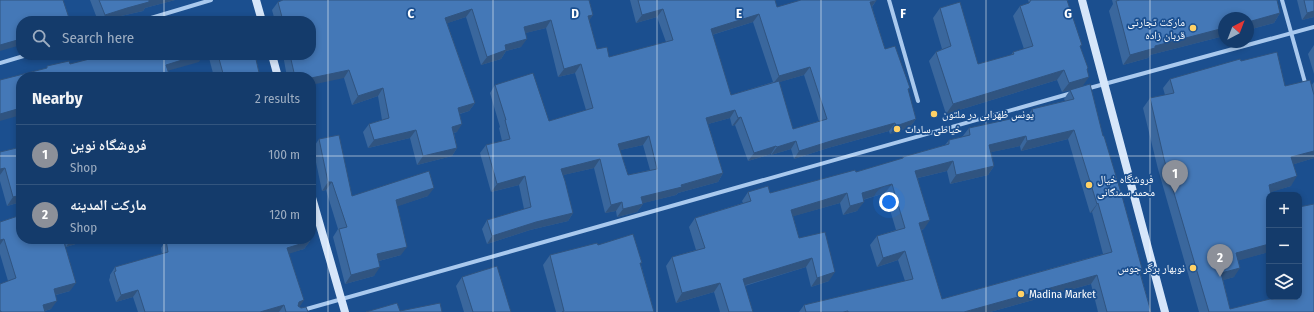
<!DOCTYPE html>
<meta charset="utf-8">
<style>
body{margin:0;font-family:"Fira Sans Condensed","Noto Naskh Arabic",sans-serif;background:#1d4271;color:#f1f3f6}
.controls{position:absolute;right:12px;bottom:12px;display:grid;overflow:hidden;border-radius:8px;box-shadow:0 2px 6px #0003}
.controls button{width:36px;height:36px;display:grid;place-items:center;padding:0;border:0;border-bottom:1px solid #33557e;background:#143b6b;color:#f1f3f6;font:20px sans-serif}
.compass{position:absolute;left:1218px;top:12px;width:36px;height:36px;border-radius:50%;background:#143b6b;box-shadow:0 2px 6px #0003;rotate:42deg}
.you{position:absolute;left:889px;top:202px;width:14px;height:14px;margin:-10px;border:3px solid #fff;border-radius:50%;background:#1a73e8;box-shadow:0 0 0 6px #1a73e833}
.badge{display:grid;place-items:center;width:26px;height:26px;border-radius:50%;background:#8c9099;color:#fff;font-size:13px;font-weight:700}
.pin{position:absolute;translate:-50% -33px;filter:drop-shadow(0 1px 2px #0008)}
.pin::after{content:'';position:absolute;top:21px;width:14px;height:12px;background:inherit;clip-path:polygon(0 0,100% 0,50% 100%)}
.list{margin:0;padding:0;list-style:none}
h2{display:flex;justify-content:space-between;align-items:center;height:52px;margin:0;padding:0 16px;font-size:17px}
h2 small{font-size:13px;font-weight:400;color:#9dadc1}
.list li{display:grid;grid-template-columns:26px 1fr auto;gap:12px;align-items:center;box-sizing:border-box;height:60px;padding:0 16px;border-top:1px solid #33557e}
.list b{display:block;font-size:15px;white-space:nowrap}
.list p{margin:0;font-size:13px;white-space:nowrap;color:#9dadc1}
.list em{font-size:13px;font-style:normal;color:#9dadc1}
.icon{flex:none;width:22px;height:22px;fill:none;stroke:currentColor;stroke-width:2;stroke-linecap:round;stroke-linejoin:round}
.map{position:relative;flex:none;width:1314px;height:312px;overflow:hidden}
.search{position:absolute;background:#143b6b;box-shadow:0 2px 6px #0003;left:16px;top:16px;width:300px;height:44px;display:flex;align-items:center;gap:10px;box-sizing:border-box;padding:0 14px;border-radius:16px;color:#9dadc1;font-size:15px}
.panel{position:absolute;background:#143b6b;box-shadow:0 2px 6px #0003;left:16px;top:72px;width:300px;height:172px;border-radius:16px}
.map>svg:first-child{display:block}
</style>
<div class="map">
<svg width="1314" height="312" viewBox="0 0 1314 312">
<rect width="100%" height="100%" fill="#1b4f8f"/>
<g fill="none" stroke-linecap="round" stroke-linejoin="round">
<!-- street -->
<g stroke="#a9c9ee" stroke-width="4">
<polyline points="889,0 918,101"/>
<polyline points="1282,0 1306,86"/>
<polyline points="141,21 211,0"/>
<polyline points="0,63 27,55"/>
<polyline points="1086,89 1314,27"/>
<polyline points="296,312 1072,93"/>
</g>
<!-- secondary -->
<g stroke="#d6e6fa" stroke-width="8">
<polyline points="256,0 262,21"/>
<polyline points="1082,0 1165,312"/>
<polyline points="272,55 278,77"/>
<polyline points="311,194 345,312"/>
</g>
</g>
<!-- wall -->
<g fill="#3a679d" fill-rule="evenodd">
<polygon points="90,0 175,0 145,8 143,11 121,16 107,21 98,21"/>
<path d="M589,0L593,15L589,20L597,49L609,57L666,42L657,17L636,23L630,0H775L777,7L876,1L872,7L885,49L908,91L916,119L910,127L890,134L889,131L828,148L794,159L791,149L771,155V154L748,161L735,125L732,126L730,118L708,124L723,173L718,182L678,193L676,195L643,203V204L637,212L617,217L616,211L605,213L594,168L563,175L573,213L568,221L530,230L487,244L482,229L487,220L524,209L519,185L491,192L480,153L486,145L502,141L499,128L500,127L490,93L495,85L549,121L586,110L575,73L558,77L546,28L525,33L521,47L506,51L501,59L481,65L466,17L447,23L475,103L469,111L460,114L457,132L454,133L457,148L452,156L417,165L410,138L368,148L363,132L369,124L382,120L378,96L352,105L344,78L311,77H287L283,55H311V21H275L272,10L278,2ZM753,22L773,82L731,95L712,35ZM804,75L819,121L793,129L779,82ZM643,145L650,170L628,175L620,150Z"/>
<path d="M1028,0H1067L1087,70L1082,87L1103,136L1151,312H1098L1091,284L990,312H799L804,305L905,281L898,260L877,267L870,245L877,236L896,230L885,193L863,200L857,211L843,215L840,203L793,216L799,238L829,281L811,287L806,267L745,286L753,312H720L714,292L676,303L666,266L672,257L696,250L689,227L695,218L743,203L742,201L748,192L770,193L856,172L901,159L903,157L945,145L949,140L962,137L969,128L1028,115L1032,109L1065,101L1064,99L1070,90L1062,92L1057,80L946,114L929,61L936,52L942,49L933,18L940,8L978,64L1011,55L1013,52L1024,49L1013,16L1020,6L1029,3ZM1068,139L1090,213L1092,212L1103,254L942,299L921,230L924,229L918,178L947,171L950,184L988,175L994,166L991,152L1020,146L1021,151Z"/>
<polygon points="1112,0 1277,0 1280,13 1274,23 1248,30 1248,18 1224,18 1224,36 1150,55 1148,58 1123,65 1109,11 1113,4"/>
<polygon points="1297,0 1314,0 1314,17 1302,20"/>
<polygon points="1314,45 1314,74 1308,54"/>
<polygon points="211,55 255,55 260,77 214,77 209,58"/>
<polygon points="1241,61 1285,86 1311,86 1314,82 1314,158 1294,164 1291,186 1270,192 1269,195 1269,252 1238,260 1234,277 1223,280 1230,309 1299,297 1299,207 1314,312 1199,312 1158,169 1143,108 1150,98 1165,95 1163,88 1170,79"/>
<polygon points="319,139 352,196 428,196 397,206 401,255 379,261 374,276 345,284 333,237 338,229 326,190 322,191 313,148"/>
<polygon points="21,147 21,202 7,206 0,181 0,152"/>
<polygon points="0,222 21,239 70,291 56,295 51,309 45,311 45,312 0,312 8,281 0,254"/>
<polygon points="64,239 92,239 66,247"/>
<polygon points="166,240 310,241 304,249 289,253 299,307 308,312 138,312 133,297 116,302 109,280 110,277 110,275 115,267 162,254 161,248"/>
<polygon points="598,245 641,265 654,312 556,312 543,265 550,255"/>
<polygon points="462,277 511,312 464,312 456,286"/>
</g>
<!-- shaded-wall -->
<g fill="#305480">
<polygon points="151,0 175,0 145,8 143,11 121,16 107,21 100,21 105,15"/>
<polygon points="876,1 870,9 870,2"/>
<polygon points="472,9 466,17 439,26 445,18"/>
<polygon points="663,9 657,17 636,23 642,15"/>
<polygon points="1314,11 1314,17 1302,20 1307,13"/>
<polygon points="1280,13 1274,23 1248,30 1248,22"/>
<polygon points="759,14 753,22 705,37 711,29"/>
<polygon points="593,15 587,23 588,16"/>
<polygon points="551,20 546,28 518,35 524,27"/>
<polygon points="1224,28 1224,36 1150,55 1148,58 1123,65 1130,55 1155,46"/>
<polygon points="21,39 21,45 0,51 0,45"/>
<polygon points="527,39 521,47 506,51 501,59 481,65 487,57 505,45"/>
<polygon points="198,55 203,55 199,62 160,73 166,65"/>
<polygon points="581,64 575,73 558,77 564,69"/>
<polygon points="810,67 804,75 773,84 779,76"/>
<polygon points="349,70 344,78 311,85 311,78"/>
<polygon points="1064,70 1057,80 946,114 953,104"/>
<polygon points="1089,77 1082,87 1062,92 1069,83"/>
<polygon points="383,88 378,96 352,105 358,96"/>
<polygon points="475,103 469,111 452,116 458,108"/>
<polygon points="21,108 21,115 0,121 0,114"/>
<polygon points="735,110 730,118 701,126 706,118"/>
<polygon points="741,117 735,125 732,126 738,118"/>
<polygon points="916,119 910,127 890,134 896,126"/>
<polygon points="895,123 889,131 828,148 794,159 799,151 834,140"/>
<polygon points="462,124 457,132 446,135 452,127"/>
<polygon points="416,130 410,138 368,148 374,140"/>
<polygon points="1074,130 1068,139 1021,151 1027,141"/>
<polygon points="649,136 643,145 612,152 618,144"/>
<polygon points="1026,136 1020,146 983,154 989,145"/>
<polygon points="796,141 791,149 771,155 777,147"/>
<polygon points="776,146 771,154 748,161 754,153"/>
<polygon points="457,148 452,156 417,165 423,156"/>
<polygon points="1314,151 1314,158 1285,167 1291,157"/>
<polygon points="600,159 594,168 555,177 561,169"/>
<polygon points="953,161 947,171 909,180 915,171"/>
<polygon points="994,166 988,175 950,184 956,175"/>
<polygon points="5,168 0,175 0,169"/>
<polygon points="723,173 718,182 678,193 676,195 636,205 641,197"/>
<polygon points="525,176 519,185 491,192 497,184"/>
<polygon points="1297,176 1291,186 1262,195 1269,185"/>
<polygon points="328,182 332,182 326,190 322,191"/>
<polygon points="892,184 885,193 855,202 862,193"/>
<polygon points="434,188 428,196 390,209 396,200"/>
<polygon points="847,193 840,203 784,219 791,210"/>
<polygon points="21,195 21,202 7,206 13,197"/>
<polygon points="622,202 616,211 605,213 611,205"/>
<polygon points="864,202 857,211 843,215 850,206"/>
<polygon points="1098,203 1092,212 1090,213 1097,204"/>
<polygon points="643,204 637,212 617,217 623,209"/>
<polygon points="573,213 568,221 530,230 487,244 492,236 536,222"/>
<polygon points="930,220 924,229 912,232 919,223"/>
<polygon points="4,239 0,245 0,240"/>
<polygon points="71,239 92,239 66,247"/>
<polygon points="310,241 304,249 282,256 287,248"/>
<polygon points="1269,244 1269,252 1230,263 1236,253"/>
<polygon points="407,247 401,255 371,263 377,254"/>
<polygon points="905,251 898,260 877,267 883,258"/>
<polygon points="812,258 806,267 736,288 743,279"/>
<polygon points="380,267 374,276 345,284 351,275"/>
<polygon points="1240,268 1234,277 1214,283 1221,273"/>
<polygon points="835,272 829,281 811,287 817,278"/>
<polygon points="1097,275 1091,284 990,312 964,312"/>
<polygon points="76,283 70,291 48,297 54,289"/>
<polygon points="720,283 714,292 676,303 682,293"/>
<polygon points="138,290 133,297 116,302 121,295"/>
<polygon points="304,300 299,308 294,309 299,302"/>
<polygon points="57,301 51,309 41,312 43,305"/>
<polygon points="284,305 279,312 260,312"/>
</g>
<!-- building -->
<g fill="#4478b7" stroke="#305480" fill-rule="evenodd">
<polygon points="0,0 63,0 70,21 21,21 21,39 0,45"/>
<polygon points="99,0 151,0 149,0 149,2 127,8 105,15"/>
<path d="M283,0H589L593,15L588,16L597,49L607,47L609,57L673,40L663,9L642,15L638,0H775L777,7L801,0H876V1L870,2L885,49L895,46L910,88L908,89L916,119L896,126L895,123L834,140L799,151L796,141L777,147L776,146L754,153L741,117L738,118L735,110L706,118L723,173L681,185L682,187L641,197L643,204L623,209L622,202L611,205L600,159L561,169L565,181L573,213L536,222L492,236L487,220L531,207L525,176L497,184L486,145L510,139L505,120H506L495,85L533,73L549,121L593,108L581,64L564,69L551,20L524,27L527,39L505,45L506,50L487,57L472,9L445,18L475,103L458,108L462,124L452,127L457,148L423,156L416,130L374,140L369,124L389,118L383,88L358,96L349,70L311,78V77H295L290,55H311V21H283L278,2ZM759,14L779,76L810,67L827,119L793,129L779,81L731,95L711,29ZM649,136L657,169L628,175L618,144Z"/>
<polygon points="1031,0 1067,0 1082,45 1080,46 1088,68 1087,69 1089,77 1069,83 1064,70 953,104 936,52 951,46 940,8 960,2 978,64 1014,54 1013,52 1033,46 1020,6 1029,3"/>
<polygon points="1120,0 1277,0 1280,13 1248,22 1248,18 1224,18 1224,28 1155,46 1155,48 1130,55 1116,1"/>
<polygon points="1304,0 1314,0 1314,11 1307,13"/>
<polygon points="1277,52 1285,86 1310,80 1314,95 1314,151 1291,157 1297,176 1269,185 1271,195 1269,195 1269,244 1236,253 1240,268 1221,273 1230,309 1278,297 1299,297 1299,292 1301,291 1299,283 1299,207 1314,204 1314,312 1209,312 1164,159 1150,98 1174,93 1170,79 1240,59 1241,61"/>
<polygon points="105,55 198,55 166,65 170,77 21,77 21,108 0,114 0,80 47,68 47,66 69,61 70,64"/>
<polygon points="218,55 255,55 260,77 224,77"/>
<path d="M1090,84L1103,136H1104L1122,196L1143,272L1140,273L1151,312H1107L1097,275L964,312H848V311L843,312H806L804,305L913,279L905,251L883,258L877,236L905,228L892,184L862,193L864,202L850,206L847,193L791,210L799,238L825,232L835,272L817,278L812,258L743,279L753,312H729L720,283L682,293L672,257L705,248L695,218L751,201L748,192L768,186L770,193L855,170L856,172L903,158V157L949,144V140L970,135L969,128L1033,114L1032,109L1074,99L1070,90ZM1074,130L1097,204L1098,203L1112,252L942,299L919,223L930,220L915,171L953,161L956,175L994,166L989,145L1026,136L1027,141Z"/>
<polygon points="339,135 352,196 429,171 434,188 396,200 407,247 377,254 380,267 351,275 339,229 347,227 332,182 328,182 319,139"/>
<polygon points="21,147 21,195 13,197 5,168 0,169 0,152"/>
<polygon points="18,216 21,228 21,239 63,239 76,283 54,289 57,301 43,305 45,312 1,312 1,311 0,311 0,284 16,278 4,239 0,240 0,222"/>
<polygon points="633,234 642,263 640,263 654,312 562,312 564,311 550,255 597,243 598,245"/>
<polygon points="171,239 309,239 310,241 287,248 304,300 299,302 298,306 301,308 306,307 308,312 286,312 284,305 260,312 145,312 138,290 121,295 114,272 116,271 115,267 168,252 166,240"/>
<polygon points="497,266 511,312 473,312 462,277"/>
<polygon points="397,303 400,311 440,303 442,312 366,312"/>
</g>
<!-- grid -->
<path fill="none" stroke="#fff" stroke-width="1" stroke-opacity="0.55" d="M164,0V21M328,0V312M493,0V312M657,0V312M821,0V312M986,0V312M1150,0V312M164,55V77M0,156H21M311,156H1314M164,239V312"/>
<!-- markers -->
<g fill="#ffd166" stroke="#1b4f8f" stroke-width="1.5">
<circle cx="1193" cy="28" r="4"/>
<circle cx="934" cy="114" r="4"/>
<circle cx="897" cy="129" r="4"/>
<circle cx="1089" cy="185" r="4"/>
<circle cx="1193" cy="268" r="4"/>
<circle cx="1021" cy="294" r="4"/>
</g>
<g text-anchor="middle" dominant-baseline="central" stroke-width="3.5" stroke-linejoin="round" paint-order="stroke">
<!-- poi labels -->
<g font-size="11" fill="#fff" stroke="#1b4f8f" text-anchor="start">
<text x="1185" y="22" text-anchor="end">مارکت تجارتی<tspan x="1185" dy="13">قربان زاده</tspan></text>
<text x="942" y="114">یونس ظهرابی در ملتون</text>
<text x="905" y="129">خیاطی سادات</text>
<text x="1097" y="179">فروشگاه خیال<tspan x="1097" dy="13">محمد سمنگانی</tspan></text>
<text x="1185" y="268" text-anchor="end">نوبهار برگر جوس</text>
<text x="1029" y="294">Madina Market</text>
</g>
</g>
<g font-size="13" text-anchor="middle" font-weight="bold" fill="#fff" stroke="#1b4f8f" stroke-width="3.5" stroke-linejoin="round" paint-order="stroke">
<text x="411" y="18">C</text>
<text x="575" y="18">D</text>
<text x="739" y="18">E</text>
<text x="903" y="18">F</text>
<text x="1068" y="18">G</text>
</g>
</svg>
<div class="controls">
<button>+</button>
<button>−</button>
<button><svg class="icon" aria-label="layers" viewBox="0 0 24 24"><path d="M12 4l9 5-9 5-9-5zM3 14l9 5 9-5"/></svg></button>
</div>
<svg class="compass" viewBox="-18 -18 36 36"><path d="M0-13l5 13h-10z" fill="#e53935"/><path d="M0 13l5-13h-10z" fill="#9dadc1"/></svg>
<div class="you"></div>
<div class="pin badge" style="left:1175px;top:193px">1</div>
<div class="pin badge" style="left:1220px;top:277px">2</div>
<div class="search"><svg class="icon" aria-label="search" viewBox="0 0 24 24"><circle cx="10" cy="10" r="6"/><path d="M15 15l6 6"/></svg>Search here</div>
<section class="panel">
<h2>Nearby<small>2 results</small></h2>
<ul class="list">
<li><span class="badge">1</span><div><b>فروشگاه نوین</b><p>Shop</p></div><em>100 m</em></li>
<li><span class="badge">2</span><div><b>مارکت المدینه</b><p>Shop</p></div><em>120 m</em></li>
</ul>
</section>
</div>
